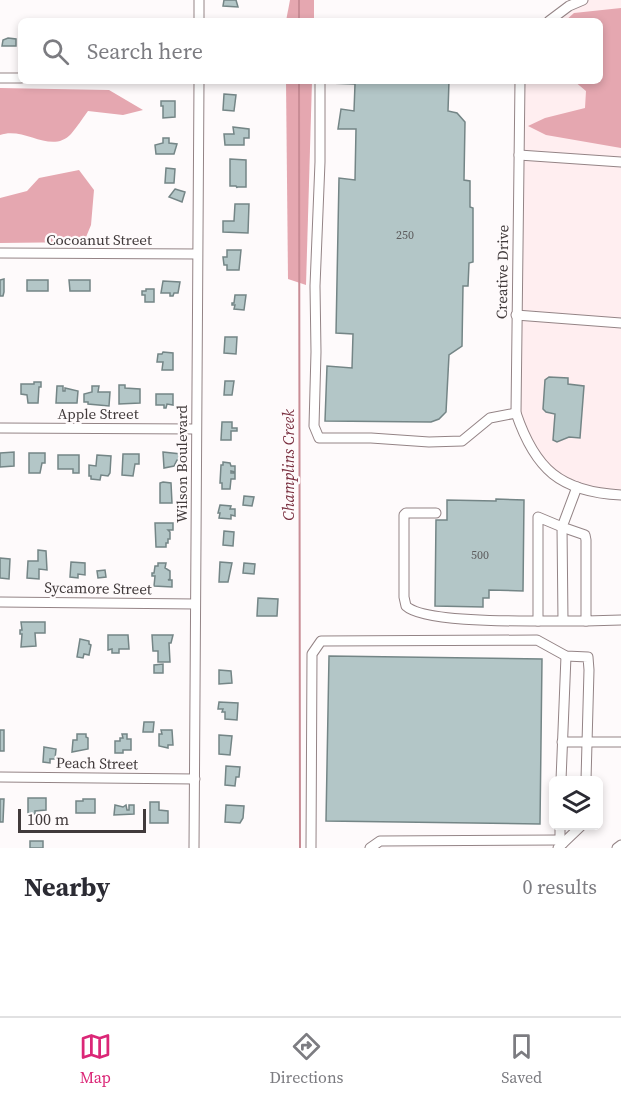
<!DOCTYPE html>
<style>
body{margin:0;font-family:"Source Serif 4",serif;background:#f7f7f7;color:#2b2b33}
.controls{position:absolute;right:18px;bottom:18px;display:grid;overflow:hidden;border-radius:9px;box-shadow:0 3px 9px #0003}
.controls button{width:54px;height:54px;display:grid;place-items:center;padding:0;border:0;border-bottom:2px solid #e1e1e2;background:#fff;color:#2b2b33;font:30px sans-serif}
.scale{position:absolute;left:18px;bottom:15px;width:128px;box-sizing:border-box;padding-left:6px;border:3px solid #413a3b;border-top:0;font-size:16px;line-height:21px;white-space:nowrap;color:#413a3b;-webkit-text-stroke:4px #fefafb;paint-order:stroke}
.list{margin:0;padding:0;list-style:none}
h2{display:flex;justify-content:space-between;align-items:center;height:78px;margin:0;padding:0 24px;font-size:26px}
h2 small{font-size:20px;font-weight:400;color:#7c7c81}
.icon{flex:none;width:33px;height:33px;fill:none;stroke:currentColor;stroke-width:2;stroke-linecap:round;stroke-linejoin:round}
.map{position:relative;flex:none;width:621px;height:848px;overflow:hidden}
.search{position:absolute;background:#fff;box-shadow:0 3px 9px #0003;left:18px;right:18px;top:18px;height:66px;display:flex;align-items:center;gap:15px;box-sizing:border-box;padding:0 21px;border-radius:9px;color:#7c7c81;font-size:22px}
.sheet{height:168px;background:#fff}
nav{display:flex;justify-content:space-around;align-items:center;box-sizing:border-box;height:84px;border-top:2px solid #e1e1e2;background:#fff;font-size:16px;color:#7c7c81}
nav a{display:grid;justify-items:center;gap:3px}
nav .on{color:#db2777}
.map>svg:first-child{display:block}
</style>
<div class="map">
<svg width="621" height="848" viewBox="0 0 621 848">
<rect width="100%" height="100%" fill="#fefafb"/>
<!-- built -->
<polygon fill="#ffeef0" points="583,0 621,0 621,495 608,494 550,472 516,413 520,81 600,81 600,21 549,21"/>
<!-- forest -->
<g fill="#e5a7b0">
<polygon points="290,0 314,0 314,21 286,21"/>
<polygon points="621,8 621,148 546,135 528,126 545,118 585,108 586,91 574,81 600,81 600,21 565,21 574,13"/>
<polygon points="286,81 312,81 306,285 288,279"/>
<path d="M0,88L109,90L143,110L123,115L88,111C82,119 77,127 71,134C51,155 25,126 0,135Z"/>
<polygon points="79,170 94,190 91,225 84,242 0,243 0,198 27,191 39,178"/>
</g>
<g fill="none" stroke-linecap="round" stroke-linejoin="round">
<!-- stream -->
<g stroke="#c88c95" stroke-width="2">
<polyline points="299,0 299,21"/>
<polyline points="299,81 300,848"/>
</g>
</g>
<!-- building -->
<g fill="#b3c6c7" stroke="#748586" stroke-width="1.5">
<polygon points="224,0 236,0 238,7 223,6"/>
<polygon points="8,38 16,39 16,46 2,46 3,40"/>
<polygon points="329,81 449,81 448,111 457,113 465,122 464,180 470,181 470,207 473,208 473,262 469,263 468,286 463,286 462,346 449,355 446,412 439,419 431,422 325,421 327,366 352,368 353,334 336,333 339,178 355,180 356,129 338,129 341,109 354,111 355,84 329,83"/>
<polygon points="224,94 236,95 234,111 223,110"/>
<polygon points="161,101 175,101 175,117 163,118 163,106 161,106"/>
<polygon points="233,127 249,129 249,138 244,138 244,145 225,145 224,134 234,134"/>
<polygon points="163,138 169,138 169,143 177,144 174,154 156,154 155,145 163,143"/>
<polygon points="230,159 246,160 246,187 237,187 237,188 236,186 230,186"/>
<polygon points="166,168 175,169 174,183 165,183"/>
<polygon points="175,189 185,192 182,202 169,197"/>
<polygon points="235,204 249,204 248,233 223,232 223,221 234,221"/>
<polygon points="227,250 241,250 239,270 227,270 227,265 224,265 223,257 227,257"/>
<polygon points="4,279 4,292 3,296 0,296 0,280"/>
<rect x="27" y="280" width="21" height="11"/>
<polygon points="69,280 90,280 90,291 70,291"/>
<polygon points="163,281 180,282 178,293 174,293 173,296 170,296 170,293 161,293"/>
<polygon points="146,289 154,289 154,302 145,302 145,295 142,295 142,291 146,291"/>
<polygon points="235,295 246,295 244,310 234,309 235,305 232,305 232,303 234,303"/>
<polygon points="225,337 237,337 236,354 224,353"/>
<polygon points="163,352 173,353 173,370 162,370 163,362 157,362 158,354 162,354"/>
<polygon points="549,377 568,378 568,384 584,386 580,438 569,437 557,442 553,440 555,414 546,412 543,409 545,380"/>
<polygon points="225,381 234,381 232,395 224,395"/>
<polygon points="34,382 41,382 41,387 39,387 38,403 28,403 27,395 21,394 21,384 34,384"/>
<polygon points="119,385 125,385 125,388 140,389 140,403 119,404"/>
<polygon points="57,386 63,386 63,391 65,391 65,388 78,391 77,403 56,403"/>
<polygon points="92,386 99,386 98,392 110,392 109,406 88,404 88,402 84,402 84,394 92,392"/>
<polygon points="156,394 173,394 173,405 167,404 166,408 164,408 164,405 156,405"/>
<polygon points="222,422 232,422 232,428 237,428 237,431 231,431 231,440 221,440"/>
<polygon points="14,452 14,466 0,467 0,453"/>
<polygon points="163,452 181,454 181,460 177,460 174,466 164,468"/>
<polygon points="29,453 45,453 45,463 42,463 40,473 29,473"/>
<polygon points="123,454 139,454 139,464 135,464 133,476 122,475"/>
<polygon points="58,455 79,455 79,473 73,473 73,469 58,469"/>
<polygon points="97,455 111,456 110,473 108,476 101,475 100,480 91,479 91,476 89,476 89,465 96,466"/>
<polygon points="223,462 230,463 231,466 235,466 235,472 231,471 231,473 235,473 235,479 231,479 230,489 222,489 222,483 220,483 221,465 223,465"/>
<polygon points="163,482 171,483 172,503 160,503 160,483"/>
<polygon points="244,496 254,497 252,506 243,505"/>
<polygon points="496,499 524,500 523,591 489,590 489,598 483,598 483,607 435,606 436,520 447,520 447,500 496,501"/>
<polygon points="220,505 231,506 230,509 235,509 235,516 231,515 231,519 219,518 220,513 218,513"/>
<polygon points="155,523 173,523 173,530 168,530 170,532 170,539 168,539 168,543 166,543 166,547 156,547"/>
<polygon points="224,531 234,532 233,546 223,545"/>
<polygon points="38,550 46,551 47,570 39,569 39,579 27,578 28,561 38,561"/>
<polygon points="0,558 10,559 9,579 0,578"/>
<polygon points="71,562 85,563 85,575 78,574 78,578 70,577"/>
<polygon points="220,562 232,563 228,582 219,582"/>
<polygon points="158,563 166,563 165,568 170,571 170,579 168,580 172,580 172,587 154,586 155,576 152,576 152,573 154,573 155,566 158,566"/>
<polygon points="244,563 255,564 254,574 243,573"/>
<polygon points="105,570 106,577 98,578 97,571"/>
<polygon points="258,598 278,599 277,616 257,616"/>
<polygon points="21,622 45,622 45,633 35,633 36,646 21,647 22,634 20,634 20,630 22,630"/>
<polygon points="108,635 128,635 129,649 119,649 119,653 112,653 112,649 108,650"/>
<polygon points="152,635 173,635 171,643 169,643 170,662 158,662 158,651 153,651"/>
<polygon points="80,639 89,641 89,644 91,645 89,655 84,654 83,658 77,657"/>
<polygon points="329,656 542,659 540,824 326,821"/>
<polygon points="163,664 163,673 154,673 154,665"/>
<polygon points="219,670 231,671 232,683 219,684"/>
<polygon points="219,702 238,703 237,720 225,719 225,712 222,712 223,709 218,709"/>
<polygon points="144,722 154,722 153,732 143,732"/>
<rect x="0" y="730" width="4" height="21"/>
<polygon points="161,730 172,730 173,745 168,745 168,748 159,746 159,734 162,734"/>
<polygon points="77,734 86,734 86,737 88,738 88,749 72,752 73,740 77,740"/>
<polygon points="122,734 127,734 127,739 131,739 131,750 123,750 123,753 115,753 115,741 120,741 120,738 123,738"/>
<polygon points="219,735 232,736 230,755 219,754"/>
<polygon points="44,747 56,749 55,759 50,759 50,763 43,762"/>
<polygon points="226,766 240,767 239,777 236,777 235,786 225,785"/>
<polygon points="28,798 46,798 46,810 35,811 35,814 28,814"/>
<polygon points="0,799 4,799 3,822 0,822"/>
<polygon points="83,799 95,799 95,813 76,813 76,801 83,801"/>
<polygon points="150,802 159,802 159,810 168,811 168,823 150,823"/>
<polygon points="115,805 123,807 126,805 127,810 129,810 129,805 134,805 134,814 114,815"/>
<polygon points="226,805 244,806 243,818 240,823 225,822"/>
<rect x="30" y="841" width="13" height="7"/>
</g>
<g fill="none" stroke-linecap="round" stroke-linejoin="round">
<defs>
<g id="minor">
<polyline points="199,21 199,0"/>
<polyline points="549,21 569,6 583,0"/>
<polyline points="0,78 21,78"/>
<polyline points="320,81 320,162 315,286 316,352 314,426 319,438 371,438 429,442 462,441 490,418 516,413"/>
<path d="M520,81L516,413C535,469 560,492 621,495"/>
<polyline points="519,155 621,162"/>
<polyline points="0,253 197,254"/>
<polyline points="516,315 621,323"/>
<polyline points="0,428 196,429"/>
<polyline points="577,487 562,527 585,535 586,540 586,621 621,620"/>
<path d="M436,513H406L404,515V597L406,606C423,622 512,621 538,621"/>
<polyline points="0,602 195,604"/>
<polyline points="563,621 562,527 538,517 538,621 586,621"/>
<polyline points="562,742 621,742"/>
<polyline points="0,777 195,779"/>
<polyline points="561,780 566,656"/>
<polyline points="560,826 560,840 563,843"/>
<polyline points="194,848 199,81"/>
<polyline points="311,848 312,654 321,641 537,640 566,656 588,657 589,670 586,780"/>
<polyline points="370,848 380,841 560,840"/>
<polyline points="558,848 581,826"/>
<polyline points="617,848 621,845"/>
</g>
</defs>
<!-- minor casing -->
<use href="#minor" stroke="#948486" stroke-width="11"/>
<!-- minor -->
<use href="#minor" stroke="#fff" stroke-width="9"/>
</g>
<g text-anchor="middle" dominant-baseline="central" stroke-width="4.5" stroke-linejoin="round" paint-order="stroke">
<!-- number labels -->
<g font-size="12" fill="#5e5d5e">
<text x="405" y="235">250</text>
<text x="480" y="555">500</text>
</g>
<!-- street labels -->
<g font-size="15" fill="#413a3b" stroke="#fefafb">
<text x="99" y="239">Cocoanut Street</text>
<text transform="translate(502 272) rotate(-89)">Creative Drive</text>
<text x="98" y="413">Apple Street</text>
<text transform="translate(181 464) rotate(-90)">Wilson Boulevard</text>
<text transform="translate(98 588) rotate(1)">Sycamore Street</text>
<text transform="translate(97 763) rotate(1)">Peach Street</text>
</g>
<!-- water labels -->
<g font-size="16" font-style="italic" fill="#7a3040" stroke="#fefafb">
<text transform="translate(288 465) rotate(-90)">Champlins Creek</text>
</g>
</g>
</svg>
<div class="controls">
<button><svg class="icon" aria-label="layers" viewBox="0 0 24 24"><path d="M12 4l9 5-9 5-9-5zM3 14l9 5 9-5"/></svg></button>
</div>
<div class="scale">100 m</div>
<div class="search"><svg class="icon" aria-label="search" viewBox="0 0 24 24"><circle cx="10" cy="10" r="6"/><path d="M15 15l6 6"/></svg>Search here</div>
</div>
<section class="sheet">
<h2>Nearby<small>0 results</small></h2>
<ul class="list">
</ul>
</section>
<nav>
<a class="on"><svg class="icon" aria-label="map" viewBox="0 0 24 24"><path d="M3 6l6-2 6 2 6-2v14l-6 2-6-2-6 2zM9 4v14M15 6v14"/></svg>Map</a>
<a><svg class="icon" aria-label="directions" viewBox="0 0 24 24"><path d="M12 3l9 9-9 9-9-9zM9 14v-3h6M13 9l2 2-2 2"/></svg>Directions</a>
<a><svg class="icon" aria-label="saved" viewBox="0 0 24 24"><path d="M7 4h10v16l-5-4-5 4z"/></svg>Saved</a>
</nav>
